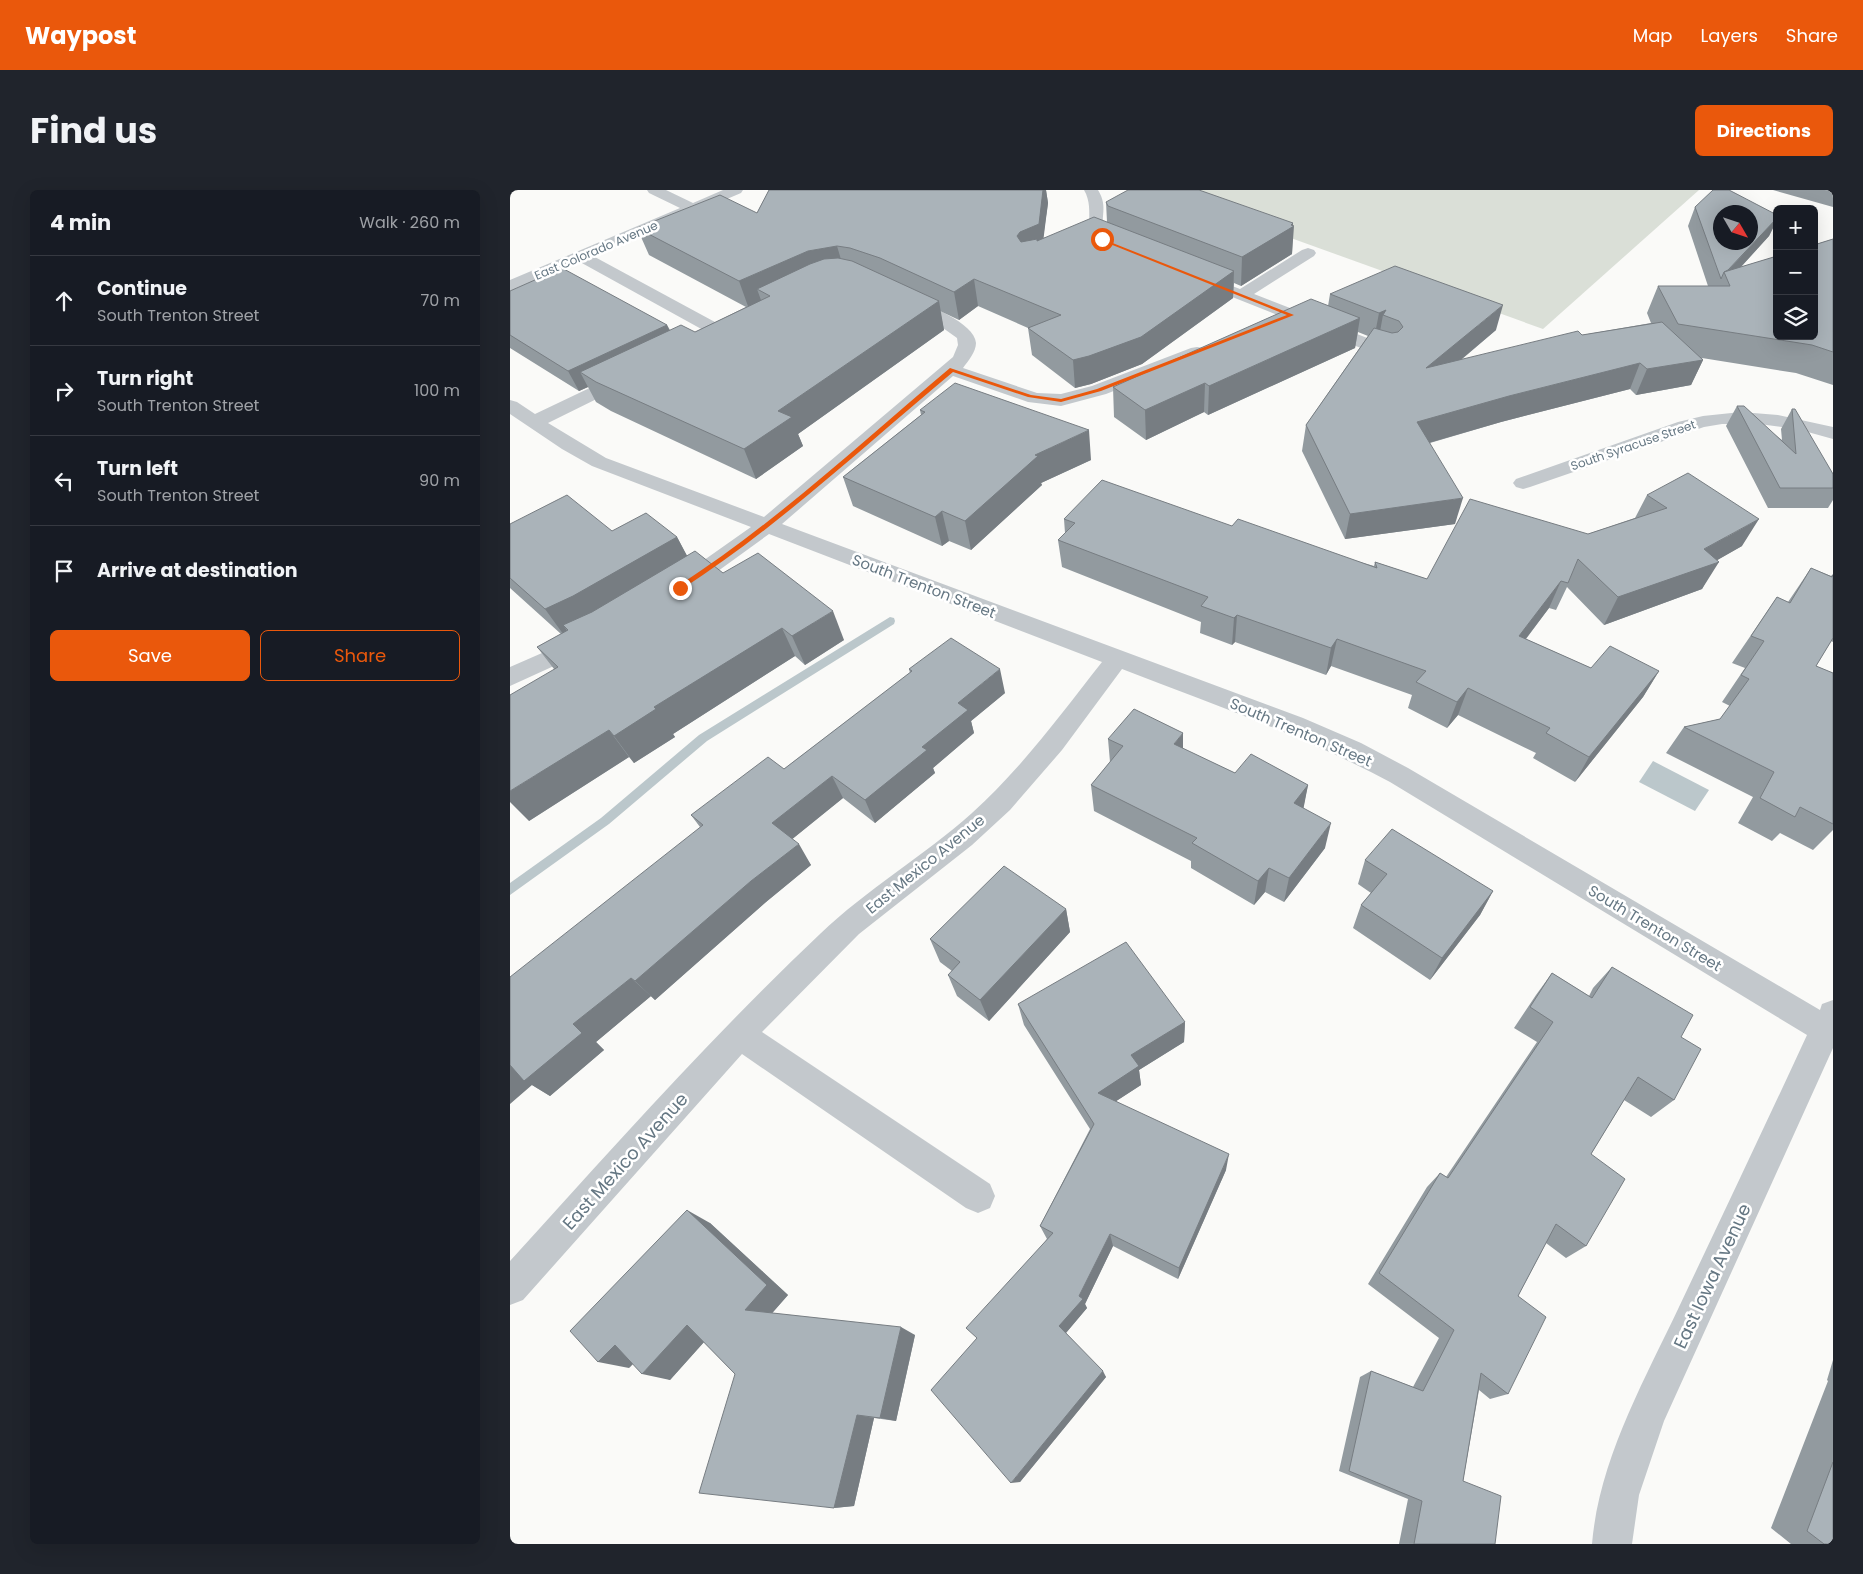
<!DOCTYPE html>
<meta charset="utf-8">
<style>
body{margin:0;font-family:Poppins,sans-serif;background:#20242c;color:#f1f3f6}
.controls{position:absolute;right:15px;top:15px;display:grid;overflow:hidden;border-radius:8px;box-shadow:0 5px 20px #0002}
.controls button{width:45px;height:45px;display:grid;place-items:center;padding:0;border:0;border-bottom:1px solid #363941;background:#171b24;color:#f1f3f6;font:25px sans-serif}
.compass{position:absolute;left:1203px;top:15px;width:45px;height:45px;border-radius:50%;background:#171b24;box-shadow:0 5px 20px #0002;rotate:129deg}
.stop{position:absolute;width:15px;height:15px;margin:-11px;border:4px solid #ea580c;border-radius:50%;background:#fff}
.stop.end{background:#ea580c;border-color:#fff;box-shadow:0 1px 5px #0008}
.list{margin:0;padding:0;list-style:none}
h2{display:flex;justify-content:space-between;align-items:center;height:65px;margin:0;padding:0 20px;font-size:21px}
h2 small{font-size:16px;font-weight:400;color:#9ea1a6}
.list li{display:grid;grid-template-columns:32px 1fr auto;gap:15px;align-items:center;box-sizing:border-box;height:90px;padding:0 20px;border-top:1px solid #363941}
.list b{display:block;font-size:19px;white-space:nowrap}
.list p{margin:0;font-size:16px;white-space:nowrap;color:#9ea1a6}
.list em{font-size:16px;font-style:normal;color:#9ea1a6}
.actions{display:flex;gap:10px;padding:15px 20px}
.actions a{flex:1;padding:11px 0;border:1px solid #ea580c;border-radius:8px;text-align:center;font-size:18px;color:#ea580c}
.actions .main{background:#ea580c;color:#fff}
.icon{flex:none;width:28px;height:28px;fill:none;stroke:currentColor;stroke-width:2;stroke-linecap:round;stroke-linejoin:round}
.map{position:relative;flex:none;width:1323px;height:1354px;overflow:hidden;border-radius:8px}
header{display:flex;align-items:center;gap:30px;box-sizing:border-box;height:70px;padding:0 25px;background:#ea580c;color:#fff}
header strong{font-size:24px}
nav{display:flex;gap:28px;margin-inline-start:auto;font-size:18px}
.intro{display:flex;align-items:center;justify-content:space-between;box-sizing:border-box;height:120px;padding:0 30px}
h1{margin:0;font-size:35px}
.button{padding:12px 22px;border-radius:8px;background:#ea580c;color:#fff;font-size:18px;font-weight:700}
main{display:flex;gap:30px;padding:0 30px}
aside{flex:1;background:#171b24;border-radius:8px;box-shadow:0 5px 20px #0002}
.map>svg:first-child{display:block}
</style>
<header>
<strong>Waypost</strong>
<nav><a>Map</a><a>Layers</a><a>Share</a></nav>
</header>
<div class="intro"><h1>Find us</h1><a class="button">Directions</a></div>
<main>
<aside>
<h2>4 min<small>Walk · 260 m</small></h2>
<ul class="list">
<li><svg class="icon" aria-label="ahead" viewBox="0 0 24 24"><path d="M12 20V5M6 11l6-6 6 6"/></svg><div><b>Continue</b><p>South Trenton Street</p></div><em>70 m</em></li>
<li><svg class="icon" aria-label="right" viewBox="0 0 24 24"><path d="M7 20v-9h11M14 6l5 5-5 5"/></svg><div><b>Turn right</b><p>South Trenton Street</p></div><em>100 m</em></li>
<li><svg class="icon" aria-label="left" viewBox="0 0 24 24"><path d="M17 20v-9H6M10 6l-5 5 5 5"/></svg><div><b>Turn left</b><p>South Trenton Street</p></div><em>90 m</em></li>
<li><svg class="icon" aria-label="arrive" viewBox="0 0 24 24"><path d="M6 21V4h12l-3 4 3 4H6"/></svg><div><b>Arrive at destination</b></div></li>
</ul>
<div class="actions"><a class="main">Save</a><a>Share</a></div>
</aside>
<div class="map">
<svg width="1323" height="1354" viewBox="0 0 1323 1354">
<rect width="100%" height="100%" fill="#fafaf8"/>
<!-- green -->
<polygon fill="#dadfd7" points="648,0 1189,0 1033,139"/>
<!-- water -->
<polygon fill="#bbc7cb" points="1143,571 1199,600 1185,621 1129,592"/>
<g fill="none" stroke-linecap="round" stroke-linejoin="round">
<!-- stream -->
<polygon fill="#bbc7cb" fill-rule="evenodd" points="380,427 384,428 385,431 384,434 197,551 99,634 0,705 0,693 91,628 189,545"/>
<!-- minor -->
<g fill="#c3c8cc" fill-rule="evenodd">
<polygon points="137,0 156,0 183,13 213,0 233,0 231,3 83,66 216,138 219,142 216,146 210,147 204,146 70,72 0,101 0,90 170,18 139,3"/>
<path d="M574,0H588C599,18 589,27 595,40C599,48 609,48 614,55L612,58C605,60 602,59 596,56C568,42 587,22 574,0Z"/>
<polygon points="798,58 804,60 806,63 804,66 744,104 883,158 886,162 883,166 877,167 871,166 682,91 680,88 682,85 688,83 730,99 792,60"/>
<path d="M398,109C415,113 465,133 466,153C466,162 458,171 453,178L527,203L551,204L582,196L681,158L687,157L693,158L696,162L693,166L596,204L551,216L518,212L443,186L272,334L793,528L851,553L898,578L1310,820L1312,814L1323,810V858L1154,1231L1129,1305L1122,1354H1082C1089,1270 1134,1191 1169,1117C1212,1026 1255,936 1297,845L880,592C794,546 703,514 612,479L552,560L500,620L462,655L349,744L252,842L480,994L485,1006L480,1018L468,1023L456,1018L232,864L13,1110L0,1115V1071C101,960 201,847 310,744C357,699 414,666 462,623C512,578 551,524 592,472L259,344L179,402L171,404L163,402L160,397L163,392L241,337L82,276L52,259L0,224V210L7,212L25,224L109,184L115,183L121,184L124,188L121,192L38,233L96,268L254,327L443,167L448,155L447,148L426,133L392,118L390,114L392,110Z"/>
<polygon points="1231,222 1268,225 1323,237 1323,249 1287,239 1249,234 1212,234 1194,237 1020,297 1013,299 1006,297 1003,293 1006,289 1168,232 1193,226"/>
<polygon points="71,446 79,448 83,454 79,460 0,496 0,477"/>
</g>
</g>
<!-- wall -->
<g fill="#929a9f">
<polygon points="259,0 536,0 538,13 533,48 597,32 596,12 783,33 782,64 731,96 724,93 723,108 632,174 581,194 565,198 522,165 518,138 468,116 449,130 430,121 434,140 288,244 293,256 246,289 101,221 86,212 78,197 69,201 0,158 0,101 157,135 160,140 185,142 236,117 139,65 127,38 247,23"/>
<polygon points="1263,0 1323,0 1323,17"/>
<polygon points="1185,17 1267,25 1267,30 1259,46 1231,77 1323,49 1323,195 1286,183 1192,168 1193,170 1181,195 1126,205 1120,199 991,232 920,253 945,334 835,349 792,261 796,235 858,146 848,142 845,158 698,225 694,222 636,250 604,227 603,197 818,116 820,104 986,140 951,170 1072,145 1141,133 1137,123 1148,96 1198,96 1178,36"/>
<polygon points="1227,216 1272,250 1271,239 1282,219 1323,284 1323,310 1318,318 1258,318 1216,236"/>
<polygon points="410,220 581,270 531,293 532,295 461,360 439,351 432,356 343,316 333,287 411,225"/>
<polygon points="1137,305 1232,356 1207,370 1192,399 1094,435 1057,397 1046,420 1039,418 1016,449 1081,478 1149,481 1133,507 1065,592 1023,568 1026,563 948,525 937,538 898,518 902,505 821,476 816,485 725,452 722,455 690,443 691,432 552,377 548,350 555,343 554,329 722,336 864,376 865,372 917,389 1078,344 1125,328"/>
<polygon points="0,334 102,341 167,347 177,366 213,383 334,450 295,475 285,466 163,544 165,547 124,573 119,567 19,631 44,479 27,457 51,444 0,398"/>
<polygon points="1301,378 1321,386 1323,384 1323,452 1321,451 1306,476 1323,483 1323,640 1303,660 1270,643 1262,651 1228,633 1243,607 1156,563 1174,537 1210,529 1220,516 1212,512 1235,478 1222,473 1267,407 1278,412"/>
<polygon points="399,479 495,503 461,531 464,543 423,578 425,583 365,633 333,608 282,649 301,675 256,712 145,810 141,806 86,852 94,860 40,906 22,895 190,637 181,625 274,579 400,483"/>
<polygon points="598,549 673,559 725,583 798,595 793,618 815,658 774,712 755,702 744,715 681,678 681,671 584,621 581,595 600,572"/>
<polygon points="855,670 983,701 970,725 920,790 843,738 851,715 861,703 848,694"/>
<polygon points="556,719 560,742 479,831 447,806 438,785 442,781 430,772 420,749"/>
<polygon points="1102,777 1171,847 1164,910 1141,927 1114,910 1081,964 1076,1056 1056,1068 1036,1053 1008,1106 998,1204 980,1209 969,1200 953,1291 985,1354 889,1354 898,1309 829,1281 850,1187 861,1181 903,1197 929,1148 858,1094 917,997 930,983 936,987 1027,852 1004,838 1026,805 1042,783 1079,806 1083,798"/>
<polygon points="508,814 675,832 674,852 629,880 631,895 606,911 716,980 668,1089 603,1056 575,1114 577,1118 556,1143 596,1187 510,1292 467,1148 537,1049 530,1036 580,939 514,835"/>
<polygon points="200,1033 278,1105 262,1123 405,1145 386,1231 364,1228 344,1316 324,1318 225,1184 194,1152 160,1190 123,1174 119,1178"/>
<polygon points="1323,1170 1323,1354 1281,1354 1261,1338 1318,1191 1317,1190"/>
</g>
<!-- shaded-wall -->
<g fill="#777d82">
<polygon points="533,0 536,0 538,13 532,60 513,69 507,46"/>
<polygon points="1267,28 1267,30 1259,46 1218,91 1215,84"/>
<polygon points="783,33 783,37 784,36 782,64 731,96 732,67"/>
<polygon points="327,56 335,83 247,99 252,113 239,119 229,91 298,61"/>
<polygon points="724,81 723,108 632,174 581,194 565,198 563,170"/>
<polygon points="464,89 468,116 449,130 444,102"/>
<polygon points="429,111 434,140 288,244 293,256 246,289 234,259 268,221"/>
<polygon points="993,115 986,140 910,204 916,178"/>
<polygon points="876,120 873,125 869,147 864,149 869,123"/>
<polygon points="850,128 845,158 698,225 699,196"/>
<polygon points="157,135 166,155 70,182 78,197 69,201 58,181"/>
<polygon points="1193,170 1181,195 1126,205 1137,179"/>
<polygon points="1130,173 1120,199 991,232 901,258 907,232 999,206"/>
<polygon points="695,193 694,222 636,250 635,220"/>
<polygon points="579,240 581,270 531,293 532,295 461,360 455,331 525,265"/>
<polygon points="953,308 945,334 835,349 840,324"/>
<polygon points="432,321 439,351 432,356 425,327"/>
<polygon points="1249,329 1232,356 1197,376 1209,372 1192,399 1094,435 1108,407"/>
<polygon points="167,347 183,377 58,440 53,435 61,446 56,448 35,419"/>
<polygon points="1051,391 1039,418 998,472 1009,446"/>
<polygon points="323,421 334,450 295,475 282,446"/>
<polygon points="727,425 725,452 722,455 724,428"/>
<polygon points="272,438 285,466 163,544 165,547 124,573 104,546 144,517"/>
<polygon points="827,449 821,476 816,485 821,458"/>
<polygon points="490,479 495,503 461,531 464,543 423,578 425,583 365,633 355,610 412,557 448,513"/>
<polygon points="1149,481 1133,507 1065,592 1079,567"/>
<polygon points="958,498 948,525 937,538 947,512"/>
<polygon points="99,540 119,567 19,631 0,612 0,601"/>
<polygon points="673,543 673,570 664,554"/>
<polygon points="322,586 333,608 275,655 262,633"/>
<polygon points="798,595 793,621 784,613"/>
<polygon points="821,633 815,658 774,712 779,688"/>
<polygon points="289,654 301,675 256,712 145,810 125,791 241,691"/>
<polygon points="759,678 755,702 744,715 748,691"/>
<polygon points="983,701 970,725 920,790 932,768"/>
<polygon points="556,719 560,742 479,831 470,810"/>
<polygon points="121,788 141,806 86,852 94,860 40,906 22,895 0,914 0,875 63,834"/>
<polygon points="675,832 674,852 629,880 631,895 591,921 588,903 621,865"/>
<polygon points="719,964 716,980 668,1089 669,1078"/>
<polygon points="177,1020 200,1033 278,1105 257,1129 235,1120"/>
<polygon points="600,1044 603,1056 575,1114 577,1118 555,1144 549,1136 569,1106"/>
<polygon points="177,1135 203,1142 160,1190 132,1184"/>
<polygon points="391,1137 405,1145 386,1231 370,1228"/>
<polygon points="105,1155 134,1162 119,1178 88,1172"/>
<polygon points="593,1181 596,1187 510,1292 501,1293"/>
<polygon points="347,1225 364,1228 344,1316 324,1318"/>
</g>
<!-- building -->
<g fill="#aab3b9" stroke="#777d82" fill-rule="evenodd">
<polygon points="259,0 533,0 529,34 510,42 507,46 511,52 527,49 527,51 584,27 724,81 631,147 579,166 563,170 518,138 551,125 464,89 444,102 370,68 340,58 327,56 298,61 229,91 127,38 210,5 247,23"/>
<polygon points="618,0 689,0 783,33 781,35 784,36 732,67 598,16 596,12"/>
<path d="M1203,0H1219L1267,25V28L1218,80L1214,82L1211,89L1185,17ZM1210,22H1240V52H1210Z"/>
<polygon points="1323,49 1323,162 1302,155 1168,134 1148,96 1220,96 1214,82 1267,66 1267,146 1304,146 1304,55"/>
<polygon points="328,68 342,71 429,111 268,221 282,227 234,259 86,192 70,182 171,135 185,142 260,106 247,99 300,74 314,69"/>
<polygon points="885,76 993,115 916,178 1068,141 1072,145 1152,132 1193,170 1137,179 1130,173 999,206 907,232 953,308 840,324 796,235 864,138 882,143 888,142 893,137 889,131 873,125 876,120 869,123 820,104"/>
<polygon points="52,78 157,135 58,181 0,145 0,101"/>
<polygon points="801,109 850,128 699,196 695,193 635,220 603,197"/>
<polygon points="445,193 579,240 525,265 528,266 455,331 432,321 425,327 333,287 415,222 410,220"/>
<polygon points="1227,216 1234,216 1286,264 1282,219 1285,219 1323,284 1323,298 1270,298"/>
<polygon points="1178,283 1249,329 1194,359 1209,372 1108,407 1068,369 1058,393 1051,391 1009,446 1081,478 1100,456 1149,481 1079,567 1036,543 1040,538 958,498 947,512 906,492 916,481 827,449 821,458 727,425 724,428 691,416 698,407 548,350 565,333 554,329 592,290 722,336 728,329 867,378 865,372 917,389 960,309 1078,344 1157,318 1137,305"/>
<polygon points="57,305 102,341 136,323 167,347 63,406 35,419 0,388 0,334"/>
<polygon points="185,361 213,383 248,363 323,421 282,446 272,438 144,517 146,519 104,546 99,540 0,601 0,505 48,477 27,457 58,440 53,435 82,422"/>
<polygon points="1301,378 1322,387 1323,385 1323,448 1306,476 1323,483 1323,634 1290,617 1285,627 1250,608 1264,582 1174,537 1210,529 1239,489 1231,485 1254,451 1241,446 1267,407 1280,413"/>
<polygon points="441,448 490,479 448,513 458,520 412,557 417,560 355,610 322,586 262,633 289,654 241,691 125,791 121,788 63,834 72,843 14,891 0,875 0,787 193,635 181,625 258,567 274,579 402,481 399,479"/>
<polygon points="624,519 673,543 664,554 725,583 741,564 798,595 784,613 821,633 779,688 759,678 748,691 682,653 687,648 581,595 613,556 598,549"/>
<polygon points="882,639 983,701 932,768 851,715 877,684 855,670"/>
<polygon points="494,676 556,719 470,810 438,785 450,772 420,749"/>
<polygon points="616,752 675,832 621,865 629,876 588,903 719,964 669,1078 600,1044 569,1106 573,1109 549,1136 593,1181 501,1293 421,1200 467,1148 456,1138 543,1043 530,1036 584,934 508,814"/>
<polygon points="1102,777 1183,825 1171,847 1191,859 1164,910 1128,887 1081,964 1115,989 1076,1056 1046,1034 1008,1106 1036,1127 998,1204 971,1183 953,1291 991,1306 985,1354 904,1354 912,1311 839,1281 861,1181 913,1201 944,1140 869,1083 930,983 938,988 1043,832 1020,817 1042,783 1082,808"/>
<polygon points="177,1020 257,1095 235,1120 391,1137 370,1228 347,1225 324,1318 189,1303 225,1184 177,1135 132,1184 105,1155 88,1172 60,1141"/>
<polygon points="1323,1272 1323,1354 1314,1354 1297,1341"/>
</g>
<!-- route -->
<path fill="#ea580c" d="M590,48L784,125L591,201L551,212L518,207L443,182C355,255 268,337 172,399H168V396C264,334 352,252 440,178L521,205L551,209L587,199L777,125L590,50Z"/>
<g text-anchor="middle" dominant-baseline="central" stroke-width="5" stroke-linejoin="round" paint-order="stroke">
<!-- far-street labels -->
<g font-size="12" fill="#657783" stroke="#fff">
<text transform="translate(86 60) rotate(-23)">East Colorado Avenue</text>
<text transform="translate(1123 255) rotate(-19)">South Syracuse Street</text>
</g>
<!-- street labels -->
<g font-size="15" fill="#657783" stroke="#fff">
<text transform="translate(414 396) rotate(21)">South Trenton Street</text>
<text transform="translate(791 542) rotate(23)">South Trenton Street</text>
<text transform="translate(415 674) rotate(-39)">East Mexico Avenue</text>
<text transform="translate(1145 738) rotate(31)">South Trenton Street</text>
</g>
<!-- near-street labels -->
<g font-size="18" fill="#657783" stroke="#fff">
<text transform="translate(115 971) rotate(-48)">East Mexico Avenue</text>
<text transform="translate(1202 1086) rotate(-65)">East Iowa Avenue</text>
</g>
</g>
</svg>
<div class="controls">
<button>+</button>
<button>−</button>
<button><svg class="icon" aria-label="layers" viewBox="0 0 24 24"><path d="M12 4l9 5-9 5-9-5zM3 14l9 5 9-5"/></svg></button>
</div>
<svg class="compass" viewBox="-18 -18 36 36"><path d="M0-13l5 13h-10z" fill="#e53935"/><path d="M0 13l5-13h-10z" fill="#9ea1a6"/></svg>
<div class="stop" style="left:592px;top:49px"></div>
<div class="stop end" style="left:170px;top:398px"></div>
</div>
</main>
